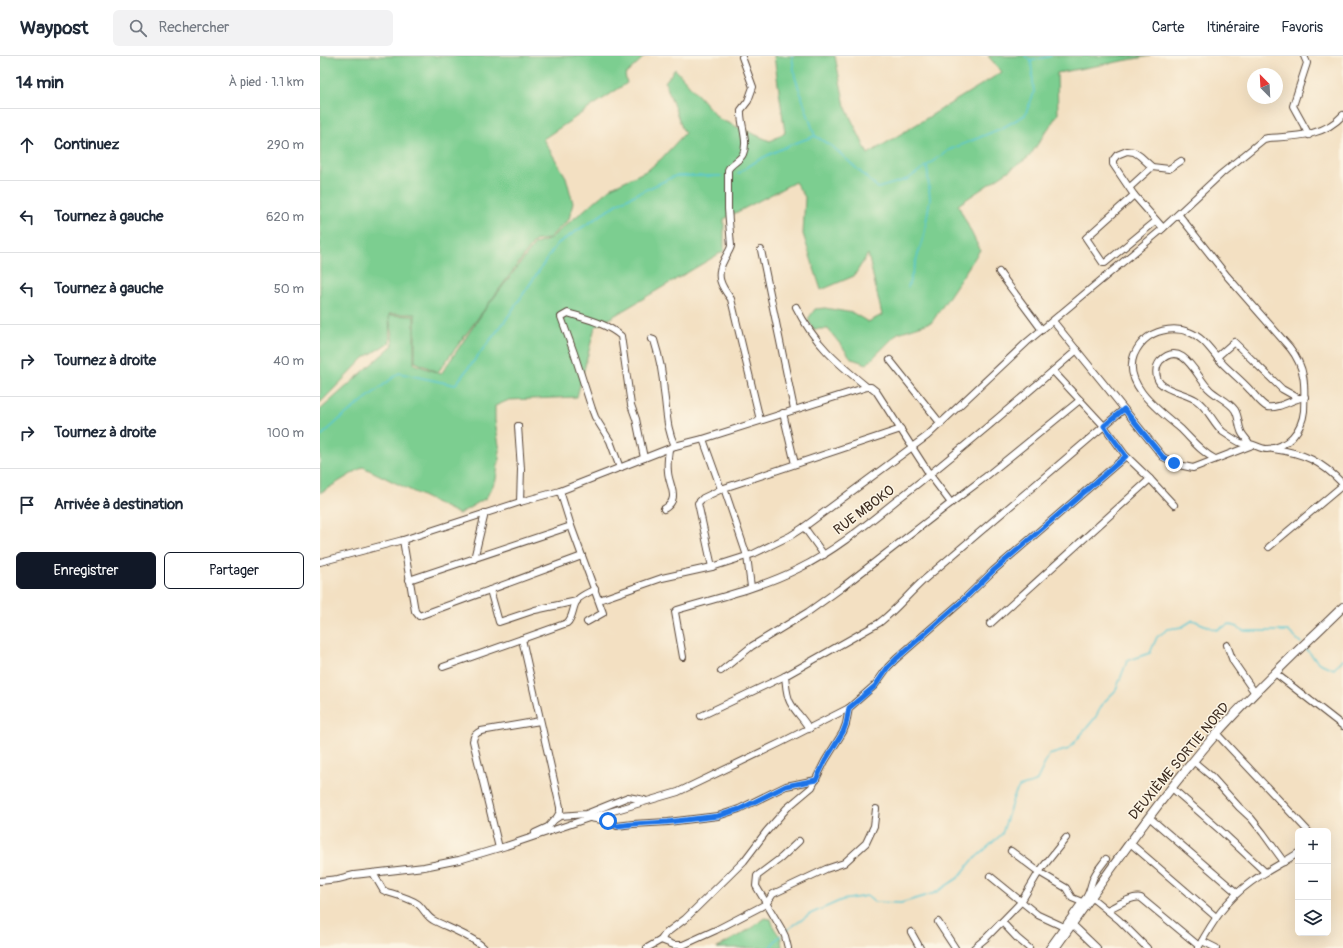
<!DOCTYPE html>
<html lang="fr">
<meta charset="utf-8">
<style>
body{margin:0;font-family:Pangolin,sans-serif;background:#f2f2f3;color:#1f2937}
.controls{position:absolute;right:12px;bottom:12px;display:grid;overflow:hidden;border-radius:6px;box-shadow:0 4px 16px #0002}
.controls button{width:36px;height:36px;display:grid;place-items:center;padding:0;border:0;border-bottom:1px solid #e0e1e3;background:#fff;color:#1f2937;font:20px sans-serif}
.compass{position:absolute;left:927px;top:12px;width:36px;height:36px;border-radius:50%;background:#fff;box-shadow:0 4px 16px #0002;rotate:336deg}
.stop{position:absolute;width:12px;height:12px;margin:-9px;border:3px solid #1a73e8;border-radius:50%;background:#fff}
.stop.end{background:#1a73e8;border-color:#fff;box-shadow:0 1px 4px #0008}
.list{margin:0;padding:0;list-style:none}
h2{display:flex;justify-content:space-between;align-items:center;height:52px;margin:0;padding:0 16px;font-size:17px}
h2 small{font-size:13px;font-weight:400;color:#747a83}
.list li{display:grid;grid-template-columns:26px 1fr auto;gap:12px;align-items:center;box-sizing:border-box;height:72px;padding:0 16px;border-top:1px solid #e0e1e3}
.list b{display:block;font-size:15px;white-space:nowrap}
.list em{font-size:13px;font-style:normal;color:#747a83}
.actions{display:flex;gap:8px;padding:12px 16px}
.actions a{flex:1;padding:9px 0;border:1px solid #111827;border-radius:6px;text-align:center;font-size:14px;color:#111827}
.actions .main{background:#111827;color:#fff}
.icon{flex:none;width:22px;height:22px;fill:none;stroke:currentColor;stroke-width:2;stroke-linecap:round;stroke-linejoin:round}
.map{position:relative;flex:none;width:1023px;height:892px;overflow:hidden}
header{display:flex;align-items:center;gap:24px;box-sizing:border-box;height:56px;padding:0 20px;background:#fff;border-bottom:1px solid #e0e1e3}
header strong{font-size:19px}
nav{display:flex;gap:22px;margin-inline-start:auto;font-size:14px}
.search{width:280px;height:36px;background:#f2f2f3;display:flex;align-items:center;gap:10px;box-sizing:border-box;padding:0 14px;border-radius:6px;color:#747a83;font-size:15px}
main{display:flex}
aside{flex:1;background:#fff}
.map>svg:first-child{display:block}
</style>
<header>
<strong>Waypost</strong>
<div class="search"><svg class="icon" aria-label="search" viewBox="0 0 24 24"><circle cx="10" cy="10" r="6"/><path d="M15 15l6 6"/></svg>Rechercher</div>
<nav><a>Carte</a><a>Itinéraire</a><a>Favoris</a></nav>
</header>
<main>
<aside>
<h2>14 min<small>À pied · 1.1 km</small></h2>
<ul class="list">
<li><svg class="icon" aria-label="ahead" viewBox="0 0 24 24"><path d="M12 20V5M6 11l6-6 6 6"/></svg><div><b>Continuez</b></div><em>290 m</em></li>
<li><svg class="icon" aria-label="left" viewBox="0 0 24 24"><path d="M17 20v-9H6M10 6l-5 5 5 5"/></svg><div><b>Tournez à gauche</b></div><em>620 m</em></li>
<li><svg class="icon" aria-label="left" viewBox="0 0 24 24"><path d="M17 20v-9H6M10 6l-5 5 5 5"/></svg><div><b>Tournez à gauche</b></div><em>50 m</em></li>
<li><svg class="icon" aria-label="right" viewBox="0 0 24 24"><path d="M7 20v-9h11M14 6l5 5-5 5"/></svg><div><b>Tournez à droite</b></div><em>40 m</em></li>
<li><svg class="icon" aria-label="right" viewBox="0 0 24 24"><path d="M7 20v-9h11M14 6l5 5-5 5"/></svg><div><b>Tournez à droite</b></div><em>100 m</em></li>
<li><svg class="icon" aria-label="arrive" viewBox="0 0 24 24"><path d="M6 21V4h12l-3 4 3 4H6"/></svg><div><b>Arrivée à destination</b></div></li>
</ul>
<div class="actions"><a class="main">Enregistrer</a><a>Partager</a></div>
</aside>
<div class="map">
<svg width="1023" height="892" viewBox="0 0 1023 892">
<rect width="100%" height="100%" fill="#fcf5e5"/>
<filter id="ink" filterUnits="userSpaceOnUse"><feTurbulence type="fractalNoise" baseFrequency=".025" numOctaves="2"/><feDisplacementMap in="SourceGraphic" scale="8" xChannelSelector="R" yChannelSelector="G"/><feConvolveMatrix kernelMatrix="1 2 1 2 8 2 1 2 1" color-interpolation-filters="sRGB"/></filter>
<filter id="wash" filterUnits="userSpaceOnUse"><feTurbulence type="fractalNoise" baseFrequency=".012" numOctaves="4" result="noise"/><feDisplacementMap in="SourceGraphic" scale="16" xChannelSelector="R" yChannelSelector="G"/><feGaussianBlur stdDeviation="0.9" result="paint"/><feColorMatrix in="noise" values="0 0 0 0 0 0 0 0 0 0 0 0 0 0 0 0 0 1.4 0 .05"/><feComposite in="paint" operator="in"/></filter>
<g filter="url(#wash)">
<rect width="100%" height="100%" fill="#f3e0c2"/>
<!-- green -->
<g fill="#7bce90" stroke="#5b7c57">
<polygon points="0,0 325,0 305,19 307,27 223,83 246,121 253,147 249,163 228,183 215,185 118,316 95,306 95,258 69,258 70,286 44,302 0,347"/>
<polygon points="454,0 515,0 525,50 548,98 682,16 668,0 830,0 737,17 738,58 709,101 638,149 660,194 612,266 578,277 547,308 532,303 508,273 493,273 488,263 495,253 505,252 533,257 548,266 562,259 548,198 534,220 501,234 483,178 485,141 475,126 404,163 404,195 275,271 257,341 189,344 175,350 175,365 180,395 176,424 166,442 139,458 43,411 0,437 0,354 73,289 69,259 94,260 94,308 121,318 166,252 215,188 228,184 292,131 328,114 341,103 365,77 362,72 345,26 355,13 399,63 450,85 465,77"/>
<path d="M444,862L451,863L454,872L461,882L462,892H397C413,882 430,875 444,862Z"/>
</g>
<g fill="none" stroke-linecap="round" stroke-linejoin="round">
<!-- stream -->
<g stroke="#5ac7d2" stroke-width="1.5">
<polyline points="472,0 475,21 495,80"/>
<polyline points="705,0 711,5"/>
<path d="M418,118C440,100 468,89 495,80L513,91L558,132L588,123L629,94L682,72L705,59L714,37L711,5L731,0"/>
<polyline points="588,231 604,179 610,143 607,110"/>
<polyline points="0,381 22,361 79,317 135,329 185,265 237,188 302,145 355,120 401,120"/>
<polyline points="985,592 999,607 1014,613 1023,603"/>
<polyline points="464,876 490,858 522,844 547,840 554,846 581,847 615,837 638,822 652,805 682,778 694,740 699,731 716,726 729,699 749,693 775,662 784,646 796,634 807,605 830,597 837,581 848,573 862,571 873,564 896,574 910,568 925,575 968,575 981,587"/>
<polyline points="449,892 461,879"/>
</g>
</g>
</g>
<g filter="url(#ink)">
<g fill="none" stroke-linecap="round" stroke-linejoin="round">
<defs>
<g id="minor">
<polyline points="984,0 987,7 973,50 989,79"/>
<path d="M422,1L433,31L428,45L421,54C420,68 429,85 423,98C420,105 411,107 408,114V153L411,190C410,195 406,199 404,204C395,220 401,230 411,243L440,364"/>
<polyline points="810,131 832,111"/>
<polyline points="814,139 766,182 783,207 785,207 836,165"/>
<path d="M859,159L907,220L970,292C986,312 985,330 984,355C982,374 968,392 947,393C941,393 936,389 930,388C927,387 924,388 921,387C918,386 906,378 903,376C893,367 888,352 876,344C865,337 849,336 840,327C835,321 835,311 840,305C863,282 877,322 889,333C897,341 909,345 915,354C919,361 918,368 921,375C922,379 927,383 929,387"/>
<polyline points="843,172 814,139 793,108 793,104 797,99 807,95 814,96 820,100 832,111 849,113 861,105"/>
<polyline points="441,194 474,353"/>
<polyline points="679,216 722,274"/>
<path d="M476,251C494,287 516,306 547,331"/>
<polyline points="733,265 843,401 859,409 873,412 930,390"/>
<path d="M331,283L334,284C339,300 343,318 344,336C347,355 346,372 355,390"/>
<polyline points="897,301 914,286 962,333 978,342"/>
<polyline points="570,304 621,368"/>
<polyline points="733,315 784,370 806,400 830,423 854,449"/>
<polyline points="463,357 475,408"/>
<polyline points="198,370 201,413 200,446"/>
<polyline points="383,383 401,433"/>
<path d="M953,393C984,397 1001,405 1023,428"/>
<path d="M895,403C881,396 872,384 861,373C841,356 802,329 814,299C817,292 821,286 828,281C840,273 856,271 869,276C885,282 892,297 904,309C912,317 922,325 930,334C936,340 940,347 947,351C961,353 971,343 985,341"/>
<path d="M300,412L290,385L275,361L272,353L254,297L241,261L248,257C266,263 286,267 301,280L311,349L316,363L324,402"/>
<polyline points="404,432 427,500 431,531"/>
<polyline points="240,435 251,470 283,557 267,566"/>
<path d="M344,453C361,443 349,430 348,416C347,408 348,401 349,393"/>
<polyline points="484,471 504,499"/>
<polyline points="83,484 95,555 99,560 262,500"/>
<polyline points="949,491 1023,429"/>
<polyline points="154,503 165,457"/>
<polyline points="0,506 83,484 200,446 240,435 355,390 383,383 547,331 551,331 556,335 610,419 631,447"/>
<polyline points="392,511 378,447 383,442 404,432 581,373"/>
<polyline points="89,524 251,470"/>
<polyline points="170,534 179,566 215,554 257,545"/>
<path d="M279,544L342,522L392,511L433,498L470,480L484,471L607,380L707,286L840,175L901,118L944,83L948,82C976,80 1003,81 1023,59"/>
<polyline points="670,568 830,423"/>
<polyline points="202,583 240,751 240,756 237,761"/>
<polyline points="907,589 913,605 935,637"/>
<path d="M363,601L355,556L357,554C397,542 440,532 478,513C513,496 546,469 577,444C639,396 698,345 757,294"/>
<path d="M123,611L247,567C254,561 252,550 258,543C262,539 270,536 275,533"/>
<polyline points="401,615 432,590 488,556 520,533 631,447 664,422 760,344"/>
<polyline points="955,617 1023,670"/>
<path d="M465,620C466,628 466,638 470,646C475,656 484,663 489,673"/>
<path d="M381,660L465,620L559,567C576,554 589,537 606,522L804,353"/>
<polyline points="896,677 988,775"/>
<polyline points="873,705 891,720 919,751 931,762 943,777 964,806"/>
<polyline points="852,732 901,775 945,816"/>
<polyline points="829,761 917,837"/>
<polyline points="270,762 288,765 297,770 313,768 348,766 398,760 419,753 466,730 496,724"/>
<polyline points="215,777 228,771 234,764 240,760 266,758 308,741 324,744"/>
<polyline points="810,787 896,861"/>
<path d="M179,792L153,685C154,679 156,677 161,675L220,665"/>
<polyline points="691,795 719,816 746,832 752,842 762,846 729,892"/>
<path d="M53,817L63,834L67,836C77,839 89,842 98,848C104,853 106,860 113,864C126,871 154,881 164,892"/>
<polyline points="670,820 718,859 744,871"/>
<polyline points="0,825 18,823 34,819 104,811 139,804 186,790 269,762 358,736 460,687 529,652 555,629 568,611 576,603 640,547 673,515 806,400"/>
<polyline points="772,842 799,864 827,892"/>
<path d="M764,844C770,838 770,830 773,823C775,816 782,809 786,803"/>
<path d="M787,854C796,850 813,839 821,842L879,890"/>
<polyline points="618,866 635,892"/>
<polyline points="682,866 697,882 709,892"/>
<polyline points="752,868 777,892"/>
<polyline points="591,876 600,892"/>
<polyline points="341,884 354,889 363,889 396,874 446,848 453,838 506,813 524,807 546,787 554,770 556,753"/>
<polyline points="882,885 896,892"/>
<polyline points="327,892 341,884 345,878 365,863 424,805 446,776 467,752 492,731 505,705 523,676 526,668 529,652"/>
<polyline points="468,892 465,880 461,872 436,830 437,820 461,802 479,785"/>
<polyline points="654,892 666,882 701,846 719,816 746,782"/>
<path d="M878,892C893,865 906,844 931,826C946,815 963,807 978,797"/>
</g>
<path id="major" d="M735,892C787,819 837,745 897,677C936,633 980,593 1023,551"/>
</defs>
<!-- minor casing -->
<use href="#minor" stroke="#574537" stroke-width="8"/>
<!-- major casing -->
<use href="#major" stroke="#574537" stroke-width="10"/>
<!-- minor -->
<use href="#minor" stroke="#fff" stroke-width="6"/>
<!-- major -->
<use href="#major" stroke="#fff" stroke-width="8"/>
</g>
</g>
<g fill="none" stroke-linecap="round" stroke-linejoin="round" filter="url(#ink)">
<!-- route -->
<polyline stroke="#1a73e8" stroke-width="5" points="288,765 297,770 313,768 348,766 398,760 420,753 466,730 496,724 505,705 523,676 526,668 529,652 555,630 568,611 576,603 640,547 673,515 806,400 784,370 804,353 843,401 854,407"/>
</g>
<g text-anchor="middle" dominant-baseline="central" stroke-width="3" stroke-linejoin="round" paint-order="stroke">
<!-- street labels -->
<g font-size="14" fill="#3b2a1e" stroke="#fcf5e5">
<text transform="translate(544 454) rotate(-37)">RUE MBOKO</text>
<text transform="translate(859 705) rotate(-50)">DEUXIÈME SORTIE NORD</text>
</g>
</g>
</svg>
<div class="controls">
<button>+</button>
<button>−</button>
<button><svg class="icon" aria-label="layers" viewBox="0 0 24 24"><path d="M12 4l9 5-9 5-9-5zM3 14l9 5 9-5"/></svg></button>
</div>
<svg class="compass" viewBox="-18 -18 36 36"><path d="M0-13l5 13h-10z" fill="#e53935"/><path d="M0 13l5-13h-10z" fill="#747a83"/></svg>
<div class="stop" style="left:288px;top:765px"></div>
<div class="stop end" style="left:854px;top:407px"></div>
</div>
</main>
